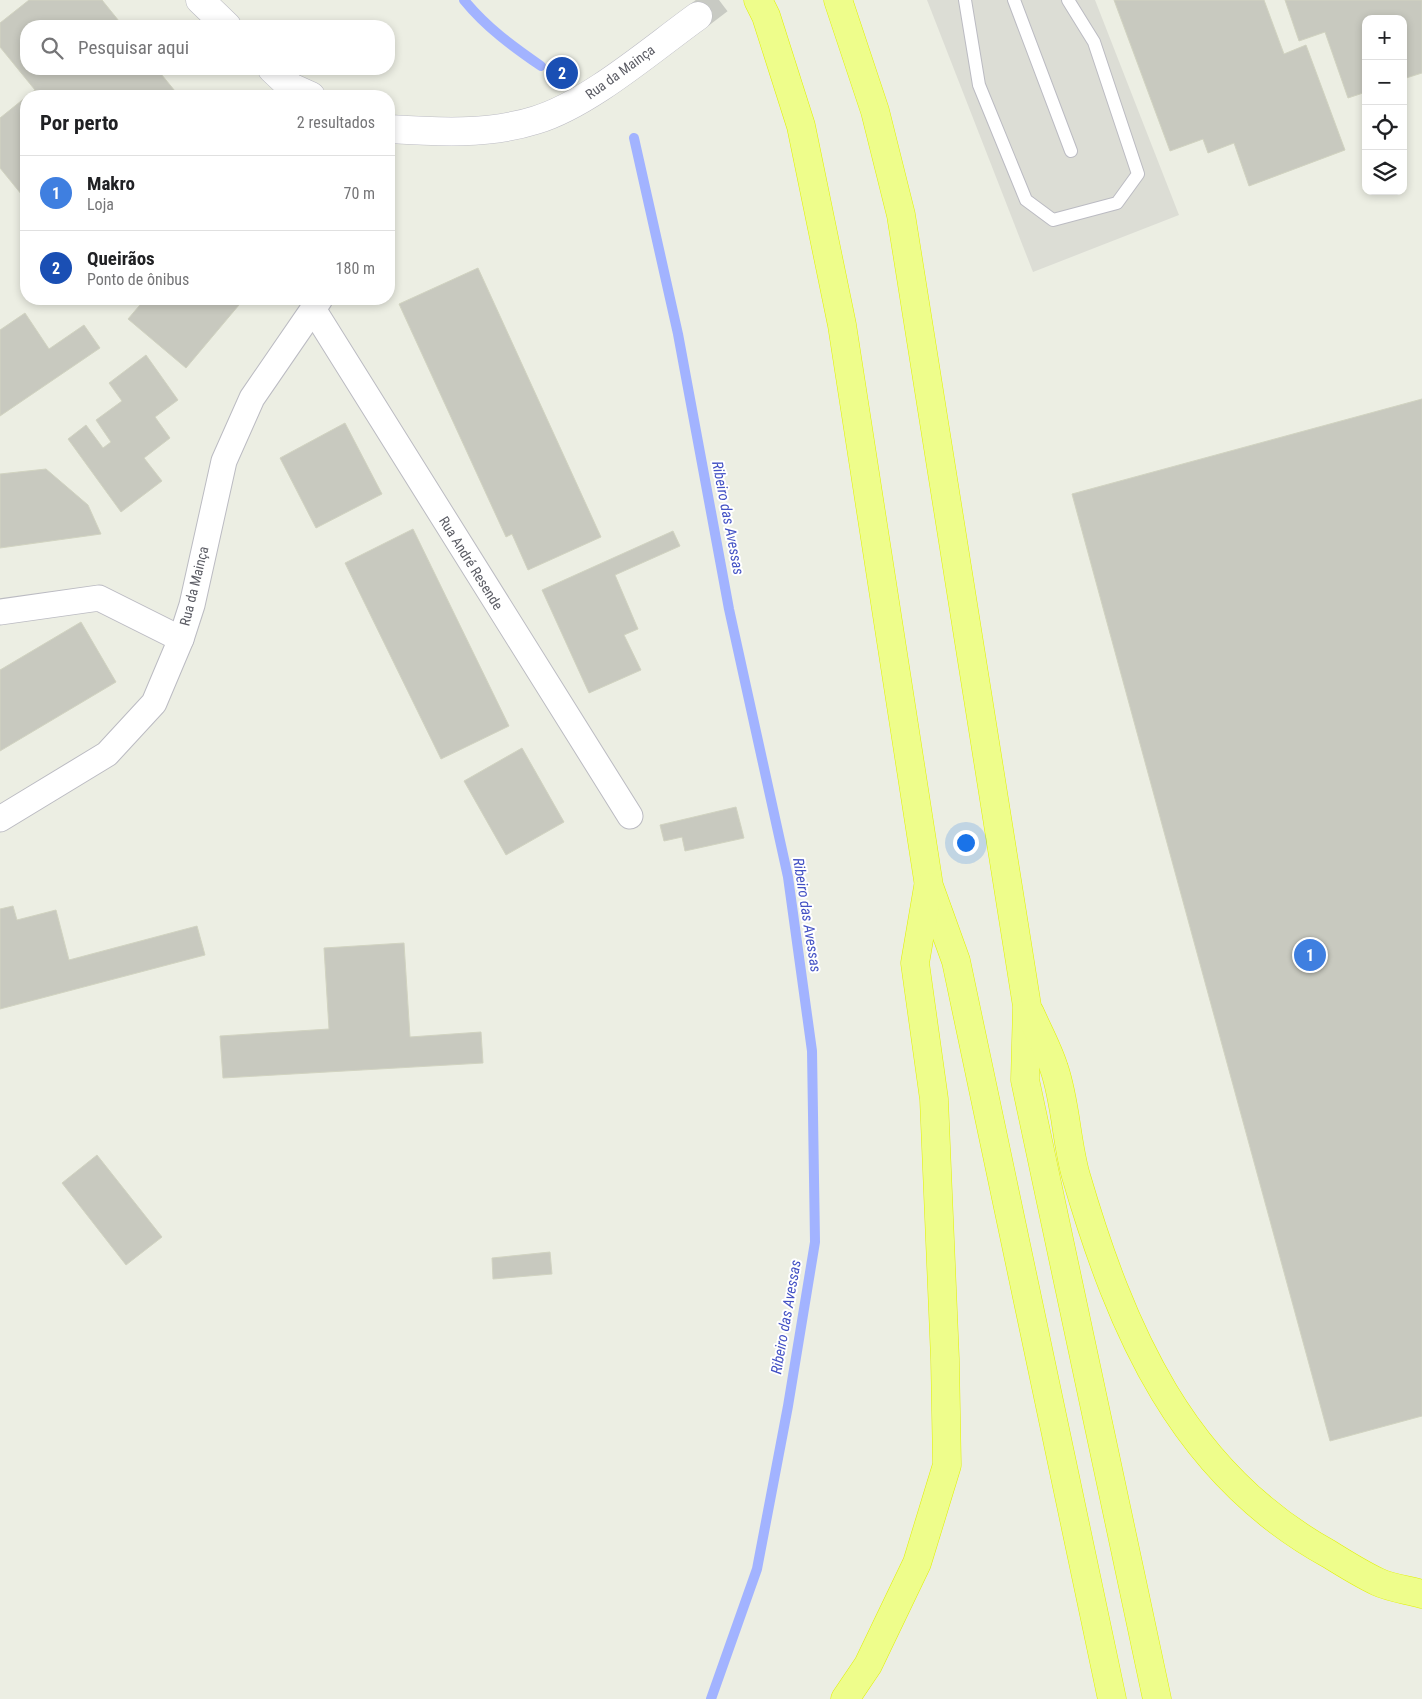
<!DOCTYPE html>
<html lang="pt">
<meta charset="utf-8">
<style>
body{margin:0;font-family:"Roboto Condensed",sans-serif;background:#f6f6f6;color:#202124}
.controls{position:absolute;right:15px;top:15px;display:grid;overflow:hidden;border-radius:10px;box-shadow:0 2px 8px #0003}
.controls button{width:45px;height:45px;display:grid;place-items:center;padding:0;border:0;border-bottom:1px solid #e0e0e0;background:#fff;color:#202124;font:25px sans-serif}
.you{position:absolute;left:965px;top:842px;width:18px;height:18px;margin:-12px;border:4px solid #fff;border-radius:50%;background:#1a73e8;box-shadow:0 0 0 8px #1a73e833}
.badge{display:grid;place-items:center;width:32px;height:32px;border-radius:50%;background:#7b4e28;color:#fff;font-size:16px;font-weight:700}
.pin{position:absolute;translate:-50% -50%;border:2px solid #fff;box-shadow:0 1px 5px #0006}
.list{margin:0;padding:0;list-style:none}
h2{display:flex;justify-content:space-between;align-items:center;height:65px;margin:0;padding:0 20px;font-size:21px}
h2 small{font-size:16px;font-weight:400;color:#757577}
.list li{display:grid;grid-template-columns:32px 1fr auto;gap:15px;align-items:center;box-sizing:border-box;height:75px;padding:0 20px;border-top:1px solid #e0e0e0}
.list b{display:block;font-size:19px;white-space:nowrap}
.list p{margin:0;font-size:16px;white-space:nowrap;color:#757577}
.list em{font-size:16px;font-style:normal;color:#757577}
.icon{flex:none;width:28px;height:28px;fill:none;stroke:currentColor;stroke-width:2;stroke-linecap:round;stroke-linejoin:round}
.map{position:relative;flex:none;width:1422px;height:1699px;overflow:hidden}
.search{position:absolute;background:#fff;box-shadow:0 2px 8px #0003;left:20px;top:20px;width:375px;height:55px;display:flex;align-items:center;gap:12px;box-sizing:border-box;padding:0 18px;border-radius:20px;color:#757577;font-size:19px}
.panel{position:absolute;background:#fff;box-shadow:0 2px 8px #0003;left:20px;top:90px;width:375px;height:215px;border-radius:20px}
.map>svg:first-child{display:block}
</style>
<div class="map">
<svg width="1422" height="1699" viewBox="0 0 1422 1699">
<rect width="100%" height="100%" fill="#eceee3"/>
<!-- industrial -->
<polygon fill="#dcddd5" points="927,0 1095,0 1179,215 1033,272"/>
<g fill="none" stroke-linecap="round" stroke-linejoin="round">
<!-- stream -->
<g stroke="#a2b3ff" stroke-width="10">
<path d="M464,0C486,27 512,46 541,66"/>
<polyline points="634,138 678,334 729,609 788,877 812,1051 815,1242 788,1406 757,1569 711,1699"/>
</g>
</g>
<!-- building -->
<g fill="#c8c9bf" stroke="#d1d3c1">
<polygon points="29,0 102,0 123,26 26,26 26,69 157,69 179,96 27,96 35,90 0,47 0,23"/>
<polygon points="1114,0 1264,0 1284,54 1306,45 1345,150 1249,186 1234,143 1208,153 1203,139 1170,151"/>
<polygon points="1285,0 1422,0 1422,73 1403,79 1403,19 1366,19 1366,92 1348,98 1325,32 1299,41"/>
<polygon points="26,97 26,200 0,168 0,118"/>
<polygon points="478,268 601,537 528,570 512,534 506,537 399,304"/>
<polygon points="145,299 244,299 186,368 128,319"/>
<polygon points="25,313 49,349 84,325 100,348 0,416 0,330"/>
<polygon points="146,355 178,400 155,417 170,438 144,458 162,481 121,512 68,439 86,425 103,448 111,442 96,420 122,401 109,383"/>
<polygon points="1422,399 1422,1416 1330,1441 1072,494"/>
<polygon points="345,423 382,494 316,528 280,458"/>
<polygon points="46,469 88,505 101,534 0,548 0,474"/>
<polygon points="413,529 509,726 441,759 345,563"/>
<polygon points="673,531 680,546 615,575 638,629 624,635 641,670 589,693 542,590"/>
<polygon points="81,622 116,682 0,751 0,670"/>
<polygon points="522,748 564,822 506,855 464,781"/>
<polygon points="736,807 744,838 685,851 682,837 664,841 660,825"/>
<polygon points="13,906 17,920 56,910 69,960 197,926 205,955 0,1009 0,909"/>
<polygon points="404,943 410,1037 481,1032 483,1063 223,1078 220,1036 329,1029 324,948"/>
<polygon points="97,1155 162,1237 126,1265 62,1183"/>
<polygon points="550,1252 552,1274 493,1279 492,1258"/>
</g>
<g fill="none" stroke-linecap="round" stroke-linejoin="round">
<!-- secondary-tunnel -->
<polyline stroke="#c8cac3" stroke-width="28" stroke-dasharray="28 14" stroke-linecap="butt" points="698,16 719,0"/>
<defs>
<g id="lane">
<polyline points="965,0 979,85 1026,200 1053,220 1117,203 1138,174 1094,42 1068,0"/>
<polyline points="1014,0 1071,151"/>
</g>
<g id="street">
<polyline points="313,309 630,816"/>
<polyline points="0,612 99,598 181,639"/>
<polyline points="0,819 107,754 154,703 181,639 192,605 224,461 252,398 320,299"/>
</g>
<g id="secondary">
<polyline points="200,0 227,26"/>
<polyline points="272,69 291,87 311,96"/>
<path d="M389,129C437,132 489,135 536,120C589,104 652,49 698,16"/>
</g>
<g id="highway">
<polyline points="758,0 766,16 801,126 842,325 929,886 956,961 1112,1699"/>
<polyline points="838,0 875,111 901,215 1027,1006 1025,1080 1157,1699"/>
<path d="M1030,1013C1038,1031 1048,1049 1054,1068C1066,1103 1066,1141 1076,1176C1121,1330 1182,1473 1329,1554C1345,1564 1361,1574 1378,1582C1391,1588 1408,1590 1422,1594"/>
<polyline points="845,1699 868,1665 917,1563 947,1465 945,1359 934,1099 915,963 928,887"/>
</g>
</defs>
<!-- lane casing -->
<use href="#lane" stroke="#bbbbc2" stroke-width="14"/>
<!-- street casing -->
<use href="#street" stroke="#bbbbc2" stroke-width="27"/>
<!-- secondary casing -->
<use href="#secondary" stroke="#bcbcc4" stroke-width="29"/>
<!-- highway casing -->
<use href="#highway" stroke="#e0f100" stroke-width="29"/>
<!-- lane -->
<use href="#lane" stroke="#fff" stroke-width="12"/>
<!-- street -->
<use href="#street" stroke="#fff" stroke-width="25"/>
<!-- secondary -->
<use href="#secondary" stroke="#fff" stroke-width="28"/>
<!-- highway -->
<use href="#highway" stroke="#eefd8b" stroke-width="28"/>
</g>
<g text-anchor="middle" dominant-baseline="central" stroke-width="4" stroke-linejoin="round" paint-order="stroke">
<!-- street labels -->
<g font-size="14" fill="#5b5c64" stroke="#fff">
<text transform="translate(620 72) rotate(-36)">Rua da Mainça</text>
<text transform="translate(471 563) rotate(58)">Rua André Resende</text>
<text transform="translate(194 586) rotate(-76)">Rua da Mainça</text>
</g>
<!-- water labels -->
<g font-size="15" font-style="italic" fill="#4351c4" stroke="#fff">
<text transform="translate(728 518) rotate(79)">Ribeiro das Avessas</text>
<text transform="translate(807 915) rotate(81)">Ribeiro das Avessas</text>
<text transform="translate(786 1317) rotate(-80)">Ribeiro das Avessas</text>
</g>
</g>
</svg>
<div class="controls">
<button>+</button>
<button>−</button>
<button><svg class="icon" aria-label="locate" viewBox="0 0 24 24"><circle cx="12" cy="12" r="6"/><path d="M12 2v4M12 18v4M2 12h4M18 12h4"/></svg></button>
<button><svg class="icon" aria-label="layers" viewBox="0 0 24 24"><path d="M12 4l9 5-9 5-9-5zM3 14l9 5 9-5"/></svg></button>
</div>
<div class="you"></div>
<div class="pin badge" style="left:1310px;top:955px;background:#3f7fe0">1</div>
<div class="pin badge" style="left:562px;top:73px;background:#1a4fb4">2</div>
<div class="search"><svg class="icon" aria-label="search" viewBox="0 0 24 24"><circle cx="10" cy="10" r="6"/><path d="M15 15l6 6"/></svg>Pesquisar aqui</div>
<section class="panel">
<h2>Por perto<small>2 resultados</small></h2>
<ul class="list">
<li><span class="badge" style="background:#3f7fe0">1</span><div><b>Makro</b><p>Loja</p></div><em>70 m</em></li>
<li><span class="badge" style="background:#1a4fb4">2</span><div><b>Queirãos</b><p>Ponto de ônibus</p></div><em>180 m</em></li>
</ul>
</section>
</div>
